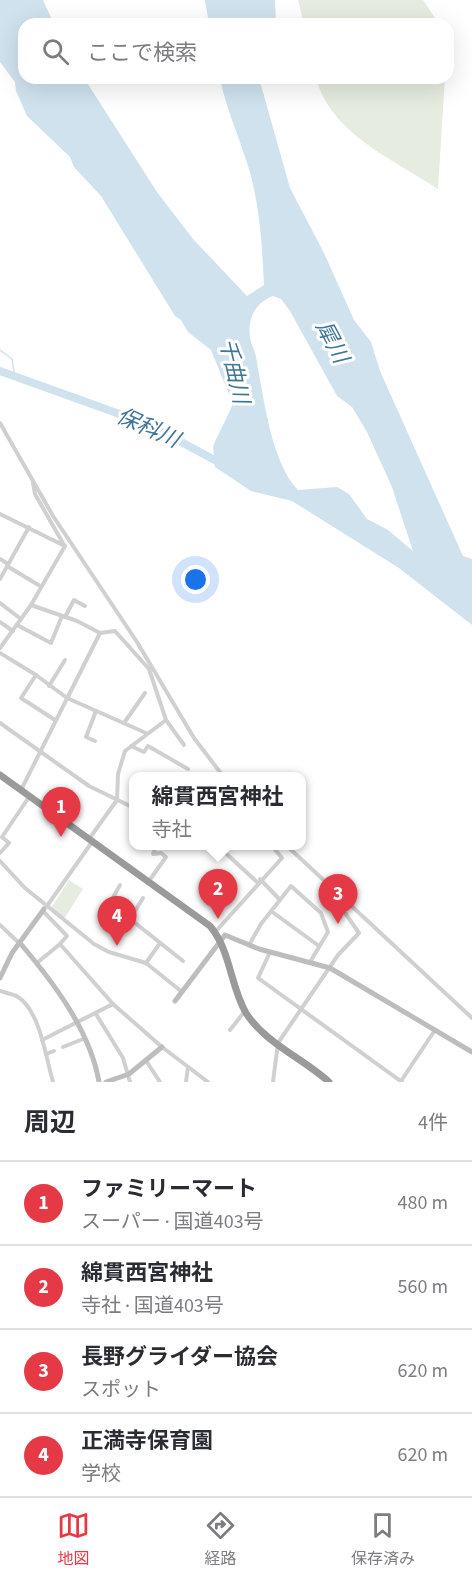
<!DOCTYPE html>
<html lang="ja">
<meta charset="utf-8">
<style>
body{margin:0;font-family:"Source Sans 3","Noto Sans JP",sans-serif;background:#f2f2f3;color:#2b2b33}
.you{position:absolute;left:196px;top:580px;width:21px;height:21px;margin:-15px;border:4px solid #fff;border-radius:50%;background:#1a73e8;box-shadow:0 0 0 9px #1a73e833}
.badge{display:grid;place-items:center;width:39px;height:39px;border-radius:50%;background:#e63946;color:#fff;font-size:20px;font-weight:700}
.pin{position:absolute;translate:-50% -50px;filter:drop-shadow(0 2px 3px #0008)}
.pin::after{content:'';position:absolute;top:32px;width:21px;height:18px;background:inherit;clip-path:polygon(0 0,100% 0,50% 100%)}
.popup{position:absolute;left:129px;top:772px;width:177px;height:78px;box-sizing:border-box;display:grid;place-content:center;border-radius:12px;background:#fff;filter:drop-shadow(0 2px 4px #0005);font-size:20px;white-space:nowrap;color:#7c7c81}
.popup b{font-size:22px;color:#2b2b33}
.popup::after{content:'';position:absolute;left:50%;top:100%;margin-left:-12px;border:12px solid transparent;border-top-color:#fff}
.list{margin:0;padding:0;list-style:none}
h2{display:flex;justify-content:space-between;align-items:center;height:78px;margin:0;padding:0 24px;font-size:26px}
h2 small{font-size:20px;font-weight:400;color:#7c7c81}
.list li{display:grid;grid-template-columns:39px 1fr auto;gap:18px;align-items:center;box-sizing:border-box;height:84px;padding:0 24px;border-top:2px solid #e1e1e2}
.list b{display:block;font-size:22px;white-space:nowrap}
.list p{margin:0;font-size:20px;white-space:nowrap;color:#7c7c81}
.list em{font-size:20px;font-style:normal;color:#7c7c81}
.icon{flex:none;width:33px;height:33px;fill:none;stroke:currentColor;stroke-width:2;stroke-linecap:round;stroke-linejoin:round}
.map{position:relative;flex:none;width:472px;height:1082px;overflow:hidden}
.search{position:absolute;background:#fff;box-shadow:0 6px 24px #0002;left:18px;right:18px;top:18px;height:66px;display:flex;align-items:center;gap:15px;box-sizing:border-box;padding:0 21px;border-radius:18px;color:#7c7c81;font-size:22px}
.sheet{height:414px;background:#fff}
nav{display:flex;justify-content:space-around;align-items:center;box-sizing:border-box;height:84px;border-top:2px solid #e1e1e2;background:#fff;font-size:16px;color:#7c7c81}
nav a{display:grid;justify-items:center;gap:3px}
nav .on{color:#e63946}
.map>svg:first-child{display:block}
</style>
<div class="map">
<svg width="472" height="1082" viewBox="0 0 472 1082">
<rect width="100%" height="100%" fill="#fff"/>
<!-- green -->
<g fill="#e6ecdf">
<polygon points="298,0 423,0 439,24 313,24 303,20"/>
<path d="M316,78H445L438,189C393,159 331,134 316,78Z"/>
<polygon points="69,880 83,889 64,919 51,908"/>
</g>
<!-- water -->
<g fill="#cfe2ee" fill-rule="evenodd">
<path d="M0,0H43L54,24H24V78H84L157,192L193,239L247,296L264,285C262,246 260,204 248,166C239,136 226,109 220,78H259L290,188L324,253L354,320L371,342L380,371L463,556L472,559V625L399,568L292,501L251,491L215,467L213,446L233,404L211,350L188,332L181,320L175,316L101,196L74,167L70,157L27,116L16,91L15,82L0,62ZM273,296L281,299L290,311L337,396L352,407L367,432L392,487L413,551L388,530L367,519L349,494L337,487L298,490C270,461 263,392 255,352C244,331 249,305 273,296Z"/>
<polygon points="205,0 275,0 276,24 209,24"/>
</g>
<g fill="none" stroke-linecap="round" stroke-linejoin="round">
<!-- stream -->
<polyline stroke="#cfe2ee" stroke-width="1.5" points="0,350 12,359 15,377"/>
<!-- river -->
<polyline stroke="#cfe2ee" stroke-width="8" points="0,371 150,425 222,464"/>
<!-- street -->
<g stroke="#d0d0d0" stroke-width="4">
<polyline points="0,423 53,516 137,642 194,738 223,776"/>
<polyline points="33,483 35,494 64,545"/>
<polyline points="0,514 65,546"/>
<polyline points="0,559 8,564"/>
<polyline points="7,566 40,586"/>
<polyline points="0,579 29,527"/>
<polyline points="0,603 21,619"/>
<polyline points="31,605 77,621 100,633 115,631 149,669 166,720 125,751 118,774 117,800 89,839"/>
<polyline points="65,617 74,600 85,606"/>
<polyline points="0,622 13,631"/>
<polyline points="17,625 51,643 62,616"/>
<polyline points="0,648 31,605 65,546"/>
<polyline points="0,653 36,675 67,698 146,733"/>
<polyline points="36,675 21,698 55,720"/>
<polyline points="49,686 65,660"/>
<polyline points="166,720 184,745"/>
<polyline points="0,723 89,786 134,808"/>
<polyline points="124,723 145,693"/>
<polyline points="95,741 86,737 96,711"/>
<polyline points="131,746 144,752 148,746 188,769"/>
<polyline points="21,790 100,633"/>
<polyline points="218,846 257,882"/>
<polyline points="287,846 472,1018"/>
<polyline points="0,853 9,843 2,837 29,797"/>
<polyline points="0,861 25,888 94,944 109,952 146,963 182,992"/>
<polyline points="260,879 280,900"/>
<polyline points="149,881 166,857 161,853 153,854 156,846"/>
<polyline points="120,885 110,903 183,961"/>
<polyline points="47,906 92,842"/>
<polyline points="43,911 67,936 60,944"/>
<polyline points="271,911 319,946"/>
<polyline points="130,919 143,898"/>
<polyline points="0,925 19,943"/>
<polyline points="217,930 282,858 272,846"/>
<polyline points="249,945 261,924 291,886 321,913 328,932 310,962"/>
<polyline points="270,952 258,978 402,1082"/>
<polyline points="37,963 60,944 113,1004 42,1040"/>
<polyline points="146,963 160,943"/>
<path d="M0,991C6,993 13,994 18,997C40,1011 46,1058 53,1082"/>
<polyline points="113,1004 162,1047 208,1082"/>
<polyline points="96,1014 123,1058 130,1082"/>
<polyline points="230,1030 245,1011"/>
<polyline points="63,1047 83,1039"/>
<polyline points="46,1054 54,1051"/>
<polyline points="147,1062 160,1082"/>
<polyline points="401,1081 435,1030"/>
<polyline points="186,1082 188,1067"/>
<polyline points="273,1082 278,1043 338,955 359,933 325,884"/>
</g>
<!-- secondary -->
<g stroke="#bdbdbd" stroke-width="5">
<path d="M20,943C53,982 90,1030 99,1082"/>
<polyline points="0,978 12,953 44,909"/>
<polyline points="175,1001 225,935 259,949 330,968 472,1052"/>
<polyline points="106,1082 129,1074 162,1047"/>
</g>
<!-- highway -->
<path stroke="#9a9a9a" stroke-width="7" d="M0,775L210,926C231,951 230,986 246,1013C265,1043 304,1059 329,1082"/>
</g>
<g text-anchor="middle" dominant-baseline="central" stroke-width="6" stroke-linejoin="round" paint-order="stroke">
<!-- water labels -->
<g font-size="22" font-style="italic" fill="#3f7597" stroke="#fff">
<text transform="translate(332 342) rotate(62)">犀川</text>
<text transform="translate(234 371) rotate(77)">千曲川</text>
<text transform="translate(148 428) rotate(24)">保科川</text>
</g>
</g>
</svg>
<div class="you"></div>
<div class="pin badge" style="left:61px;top:837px">1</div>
<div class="pin badge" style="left:218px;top:919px">2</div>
<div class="popup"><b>綿貫西宮神社</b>寺社</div>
<div class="pin badge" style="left:338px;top:924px">3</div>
<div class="pin badge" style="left:117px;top:946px">4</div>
<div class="search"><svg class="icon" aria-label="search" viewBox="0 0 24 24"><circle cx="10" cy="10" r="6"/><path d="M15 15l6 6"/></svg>ここで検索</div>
</div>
<section class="sheet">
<h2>周辺<small>4件</small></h2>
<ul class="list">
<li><span class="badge">1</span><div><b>ファミリーマート</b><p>スーパー · 国道403号</p></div><em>480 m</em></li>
<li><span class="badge">2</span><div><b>綿貫西宮神社</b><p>寺社 · 国道403号</p></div><em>560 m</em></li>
<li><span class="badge">3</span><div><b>長野グライダー協会</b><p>スポット</p></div><em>620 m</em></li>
<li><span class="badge">4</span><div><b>正満寺保育園</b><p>学校</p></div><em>620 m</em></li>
</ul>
</section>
<nav>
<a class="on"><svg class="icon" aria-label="map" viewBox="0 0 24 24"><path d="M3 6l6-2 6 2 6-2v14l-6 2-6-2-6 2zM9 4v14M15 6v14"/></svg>地図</a>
<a><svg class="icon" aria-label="directions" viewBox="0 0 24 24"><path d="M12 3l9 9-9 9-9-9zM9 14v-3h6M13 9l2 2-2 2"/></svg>経路</a>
<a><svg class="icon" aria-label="saved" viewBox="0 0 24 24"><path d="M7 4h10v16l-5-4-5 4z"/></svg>保存済み</a>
</nav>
